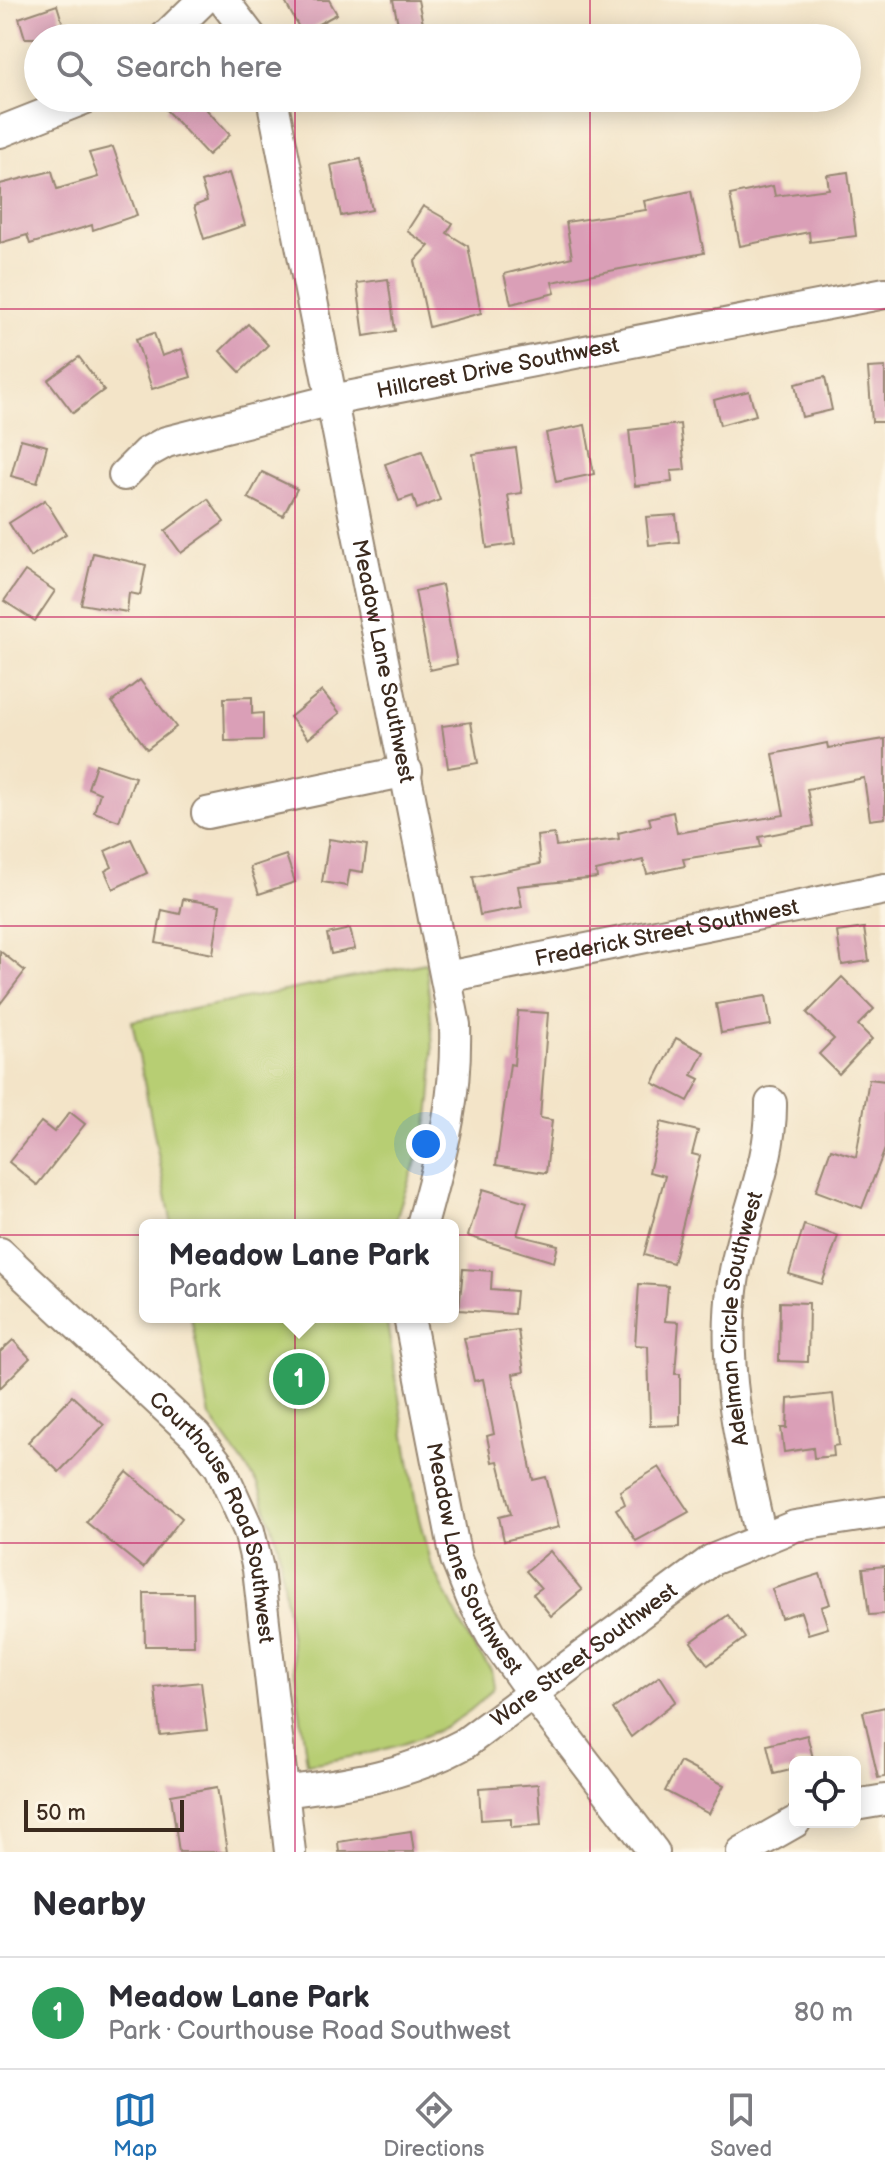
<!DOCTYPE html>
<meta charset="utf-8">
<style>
body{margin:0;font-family:"Balsamiq Sans",sans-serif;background:#f7f7f7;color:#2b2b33}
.controls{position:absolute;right:24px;bottom:24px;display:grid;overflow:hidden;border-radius:12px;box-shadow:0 4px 20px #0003}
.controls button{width:72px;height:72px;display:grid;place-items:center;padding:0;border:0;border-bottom:2px solid #e1e1e2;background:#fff;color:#2b2b33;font:40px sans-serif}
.scale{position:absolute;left:24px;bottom:20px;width:160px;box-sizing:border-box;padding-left:8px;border:4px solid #3b2a1e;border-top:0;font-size:22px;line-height:28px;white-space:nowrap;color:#3b2a1e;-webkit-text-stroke:6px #fcf5e5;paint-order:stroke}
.you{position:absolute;left:426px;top:1144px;width:28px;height:28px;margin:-20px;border:6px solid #fff;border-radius:50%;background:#1a73e8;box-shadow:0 0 0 12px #1a73e833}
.badge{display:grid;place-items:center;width:52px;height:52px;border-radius:50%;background:#1f6fb2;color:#fff;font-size:26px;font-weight:700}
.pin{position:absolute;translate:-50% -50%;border:4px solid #fff;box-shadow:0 2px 8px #0006}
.popup{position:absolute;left:139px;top:1219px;width:320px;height:104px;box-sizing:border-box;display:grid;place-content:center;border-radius:12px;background:#fff;filter:drop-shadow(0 2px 6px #0005);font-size:26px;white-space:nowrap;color:#7c7c81}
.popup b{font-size:30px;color:#2b2b33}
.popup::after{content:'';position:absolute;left:50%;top:100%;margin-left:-16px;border:16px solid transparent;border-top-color:#fff}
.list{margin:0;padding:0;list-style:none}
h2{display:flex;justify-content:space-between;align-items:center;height:104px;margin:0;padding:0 32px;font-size:34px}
h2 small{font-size:26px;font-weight:400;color:#7c7c81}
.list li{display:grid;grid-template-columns:52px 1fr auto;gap:24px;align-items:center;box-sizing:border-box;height:112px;padding:0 32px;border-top:2px solid #e1e1e2}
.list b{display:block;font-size:30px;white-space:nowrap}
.list p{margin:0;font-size:26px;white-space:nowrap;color:#7c7c81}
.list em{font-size:26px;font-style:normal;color:#7c7c81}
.icon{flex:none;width:44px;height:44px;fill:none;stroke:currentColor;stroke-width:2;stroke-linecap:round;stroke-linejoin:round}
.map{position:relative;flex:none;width:885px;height:1852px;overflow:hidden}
.search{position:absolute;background:#fff;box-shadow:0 4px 20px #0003;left:24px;right:24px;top:24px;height:88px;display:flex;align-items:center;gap:20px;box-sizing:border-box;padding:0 28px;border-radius:44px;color:#7c7c81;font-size:30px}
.sheet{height:216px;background:#fff}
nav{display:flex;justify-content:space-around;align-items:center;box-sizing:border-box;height:112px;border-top:2px solid #e1e1e2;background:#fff;font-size:22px;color:#7c7c81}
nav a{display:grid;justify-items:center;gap:4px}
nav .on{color:#1f6fb2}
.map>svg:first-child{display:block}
</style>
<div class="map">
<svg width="885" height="1852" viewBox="0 0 885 1852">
<rect width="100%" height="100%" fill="#fcf5e5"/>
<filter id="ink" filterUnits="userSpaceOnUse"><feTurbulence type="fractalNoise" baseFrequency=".0125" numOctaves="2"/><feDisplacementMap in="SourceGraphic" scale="16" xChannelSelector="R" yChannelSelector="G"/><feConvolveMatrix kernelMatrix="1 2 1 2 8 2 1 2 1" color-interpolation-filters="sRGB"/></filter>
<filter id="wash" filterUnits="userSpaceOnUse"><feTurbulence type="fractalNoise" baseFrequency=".006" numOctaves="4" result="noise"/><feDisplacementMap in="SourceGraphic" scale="32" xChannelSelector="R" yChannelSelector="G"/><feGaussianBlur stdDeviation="1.8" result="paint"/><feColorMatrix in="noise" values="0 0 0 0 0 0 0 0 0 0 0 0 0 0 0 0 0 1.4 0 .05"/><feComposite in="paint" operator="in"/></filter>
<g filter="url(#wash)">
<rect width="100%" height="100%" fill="#f3e4c8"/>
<!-- green -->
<g fill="#b7ce73" stroke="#797c48" stroke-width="2">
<path d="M426,963C431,1019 439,1075 426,1130C418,1163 402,1192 395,1225H172L132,1021Z"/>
<path d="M191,1317H386L417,1510L430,1562L470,1641L491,1670L494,1686C456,1739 367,1756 307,1764L278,1545L258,1484L210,1417Z"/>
</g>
<g id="blocks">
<!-- building -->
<g fill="#da9fb7">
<polygon points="284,0 329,0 337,14 302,33"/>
<polygon points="393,0 418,0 426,38 401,38"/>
<polygon points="57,5 67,38 25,38 19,18"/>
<polygon points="179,98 196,98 230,135 208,155 166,110"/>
<polygon points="113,147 137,215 93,230 92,225 30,244 27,235 0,243 0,184 52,171 57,189 98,177 89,153"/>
<polygon points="361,159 372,210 341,216 331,165"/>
<polygon points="848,172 856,236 810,242 809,232 740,246 730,195 773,186 775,196 829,189 827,175"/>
<polygon points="229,173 245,225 204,239 194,206 207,201 201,182"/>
<polygon points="691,191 704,253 552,282 555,293 511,304 504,274 572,257 566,222 646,210 644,201"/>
<polygon points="423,206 453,223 447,233 468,246 481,313 429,327 415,261 429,246 407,231"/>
<polygon points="388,279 395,331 364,336 357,283"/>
<polygon points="248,324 268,345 240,372 220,351"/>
<polygon points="154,333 162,356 182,349 191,377 152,389 136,339"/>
<polygon points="79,357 104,390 73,413 48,380"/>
<polygon points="885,367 885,422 872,422 868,368"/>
<polygon points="825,377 832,410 802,417 795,384"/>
<polygon points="749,391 756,415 720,425 714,400"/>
<polygon points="680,424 685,470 671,471 672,482 635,486 629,430"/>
<polygon points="585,425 594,474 556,482 546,433"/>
<polygon points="21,439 47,446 37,483 11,476"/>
<polygon points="516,448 522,493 508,495 515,544 487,548 473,454"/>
<polygon points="422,451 440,500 417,509 413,496 399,501 385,464"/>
<polygon points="262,472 297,489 283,516 248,498"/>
<polygon points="208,499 224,522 181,553 165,531"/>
<polygon points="45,500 66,534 30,557 9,523"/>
<polygon points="676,515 679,542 649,545 646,517"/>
<polygon points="93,553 146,565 140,595 129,593 127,612 81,604"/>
<polygon points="25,571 55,591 35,621 4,601"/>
<polygon points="442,585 457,664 430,670 415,591"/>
<polygon points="140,680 176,727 147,749 112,702"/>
<polygon points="322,691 340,713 308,739 290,717"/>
<polygon points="252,697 252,714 263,713 263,740 225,741 224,698"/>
<polygon points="471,722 478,763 448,768 442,726"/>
<polygon points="885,739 885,818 870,820 864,778 807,789 814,826 759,837 761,847 683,859 685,866 647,874 643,860 596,871 597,878 518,886 522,907 480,915 473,877 540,864 537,836 554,834 556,846 619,839 618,833 651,825 649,818 673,812 677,833 784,815 773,754 827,743 828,748"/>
<polygon points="96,764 135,777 119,821 94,812 100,793 88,788"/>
<polygon points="131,839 147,873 113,889 105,871 112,867 105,851"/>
<polygon points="329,839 367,845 363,872 350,870 347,886 322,882"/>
<polygon points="286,855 295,882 259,894 250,867"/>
<polygon points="183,899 220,905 213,954 156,943 162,910 180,914"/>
<polygon points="864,928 869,961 842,965 837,932"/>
<polygon points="350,929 355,949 331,954 327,934"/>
<polygon points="0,951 25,971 0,1004"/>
<polygon points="842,977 874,1009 858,1025 872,1039 839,1074 819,1054 834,1039 807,1013"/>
<polygon points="766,996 771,1025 721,1033 716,1004"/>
<polygon points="518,1011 548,1013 540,1118 552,1120 546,1173 496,1165 510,1064 514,1065"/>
<polygon points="676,1038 704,1052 692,1075 700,1079 688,1101 653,1083"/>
<polygon points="869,1079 885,1081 885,1149 862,1208 816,1191 831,1149 856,1157"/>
<polygon points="70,1112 85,1124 37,1185 9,1162 41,1122 54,1132"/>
<polygon points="661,1122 698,1131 692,1154 700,1156 673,1263 644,1255 665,1176 649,1172"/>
<polygon points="483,1189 527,1202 517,1235 558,1245 554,1262 468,1236"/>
<polygon points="804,1225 838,1236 822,1284 789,1274"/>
<polygon points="463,1269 492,1271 491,1289 516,1291 514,1314 459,1310"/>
<polygon points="639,1284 668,1286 665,1321 679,1322 675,1374 680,1374 680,1425 650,1426 648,1346 635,1345"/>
<polygon points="780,1302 809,1303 808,1362 779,1361"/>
<polygon points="518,1330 524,1372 513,1374 533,1480 546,1477 559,1527 504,1541 499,1517 511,1514 498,1461 492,1462 487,1436 494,1434 483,1379 474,1381 464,1338"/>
<polygon points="13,1340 30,1358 0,1388 0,1352"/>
<polygon points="833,1394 839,1445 833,1446 834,1456 814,1458 813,1448 784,1452 781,1428 787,1428 788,1399"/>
<polygon points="72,1396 104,1425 59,1472 28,1442"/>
<polygon points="659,1467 689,1512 636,1541 616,1509 625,1504 620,1491"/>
<polygon points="127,1472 182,1518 143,1568 86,1522"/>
<polygon points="550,1551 582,1590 551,1616 533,1594 541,1588 526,1571"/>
<polygon points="885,1566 885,1614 869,1615 863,1568"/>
<polygon points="820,1574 830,1604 821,1607 828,1628 808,1634 801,1612 781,1618 772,1589"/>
<polygon points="144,1593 193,1593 194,1646 145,1646"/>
<polygon points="728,1615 745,1638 708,1665 691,1642"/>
<polygon points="660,1676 676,1701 631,1737 613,1709"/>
<polygon points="201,1682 207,1730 160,1735 155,1687"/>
<polygon points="885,1707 885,1777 878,1778 863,1712"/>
<polygon points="807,1735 814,1762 795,1762 795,1769 774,1774 767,1745"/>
<polygon points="680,1762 724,1785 709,1814 665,1791"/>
<polygon points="538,1784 541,1825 511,1827 511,1818 481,1820 479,1788"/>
<polygon points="217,1787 227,1852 179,1852 171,1795"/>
<polygon points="411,1831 414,1852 339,1852 338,1842"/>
</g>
</g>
</g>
<g filter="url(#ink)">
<use href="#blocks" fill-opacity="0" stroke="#978773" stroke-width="2"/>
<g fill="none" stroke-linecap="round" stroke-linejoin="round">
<defs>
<g id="minor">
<polyline points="223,0 252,38"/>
<polyline points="164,38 203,0"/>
<path id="s1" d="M272,98L455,1025C457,1103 442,1151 422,1225"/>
<polyline points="0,132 86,98"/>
<path id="s2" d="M124,475L146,453L166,442L332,400L885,293"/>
<polyline points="207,813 407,771"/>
<path id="s3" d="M447,977L885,889"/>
<path id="s4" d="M0,1253L196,1436L220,1467L249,1531L258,1569L290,1852"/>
<path id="s5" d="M409,1317L456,1559L472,1599L492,1636L533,1694L654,1852"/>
<path id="s6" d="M761,1537C742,1451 721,1370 733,1282C742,1221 772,1165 771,1103"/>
<path id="s7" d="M283,1792C350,1783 403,1777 464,1744L712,1560L795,1526L885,1512"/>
<polyline points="855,1805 885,1800"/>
<polyline points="742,1852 795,1822"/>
</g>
</defs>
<!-- minor casing -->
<use href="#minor" stroke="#978773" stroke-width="34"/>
<!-- minor -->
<use href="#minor" stroke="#fff" stroke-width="30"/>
</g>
</g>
<!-- grid -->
<path fill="none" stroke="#c2185b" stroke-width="2" stroke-opacity="0.55" d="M295,0V38M590,0V38M295,98V1852M590,98V1852M0,309H885M0,617H885M0,926H885M0,1235H885M0,1543H885"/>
<g text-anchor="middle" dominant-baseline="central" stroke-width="6" stroke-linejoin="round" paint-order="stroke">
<!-- street labels -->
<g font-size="22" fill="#3b2a1e" stroke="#fcf5e5">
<text stroke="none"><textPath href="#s2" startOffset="394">Hillcrest Drive Southwest</textPath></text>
<text stroke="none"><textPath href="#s1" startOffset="574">Meadow Lane Southwest</textPath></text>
<text stroke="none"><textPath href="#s3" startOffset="224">Frederick Street Southwest</textPath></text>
<text stroke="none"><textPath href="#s6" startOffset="222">Adelman Circle Southwest</textPath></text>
<text stroke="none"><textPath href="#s4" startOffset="350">Courthouse Road Southwest</textPath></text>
<text stroke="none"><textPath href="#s5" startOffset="252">Meadow Lane Southwest</textPath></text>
<text stroke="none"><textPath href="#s7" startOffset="338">Ware Street Southwest</textPath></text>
</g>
</g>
</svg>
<div class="controls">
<button><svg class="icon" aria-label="locate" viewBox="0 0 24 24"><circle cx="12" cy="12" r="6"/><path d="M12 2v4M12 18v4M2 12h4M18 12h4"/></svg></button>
</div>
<div class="scale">50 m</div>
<div class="you"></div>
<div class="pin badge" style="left:299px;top:1379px;background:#2e9e5b">1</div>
<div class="popup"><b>Meadow Lane Park</b>Park</div>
<div class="search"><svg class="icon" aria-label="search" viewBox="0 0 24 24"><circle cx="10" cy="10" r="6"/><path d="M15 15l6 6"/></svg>Search here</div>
</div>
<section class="sheet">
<h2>Nearby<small></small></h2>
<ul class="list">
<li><span class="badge" style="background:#2e9e5b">1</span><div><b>Meadow Lane Park</b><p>Park · Courthouse Road Southwest</p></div><em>80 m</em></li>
</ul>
</section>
<nav>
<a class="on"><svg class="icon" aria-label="map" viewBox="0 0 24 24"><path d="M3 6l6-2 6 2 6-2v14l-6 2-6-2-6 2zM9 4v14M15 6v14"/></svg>Map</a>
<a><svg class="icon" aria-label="directions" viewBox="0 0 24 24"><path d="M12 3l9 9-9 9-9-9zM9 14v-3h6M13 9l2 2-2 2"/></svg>Directions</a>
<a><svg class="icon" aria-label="saved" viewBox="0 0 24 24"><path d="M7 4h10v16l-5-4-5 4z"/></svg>Saved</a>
</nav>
